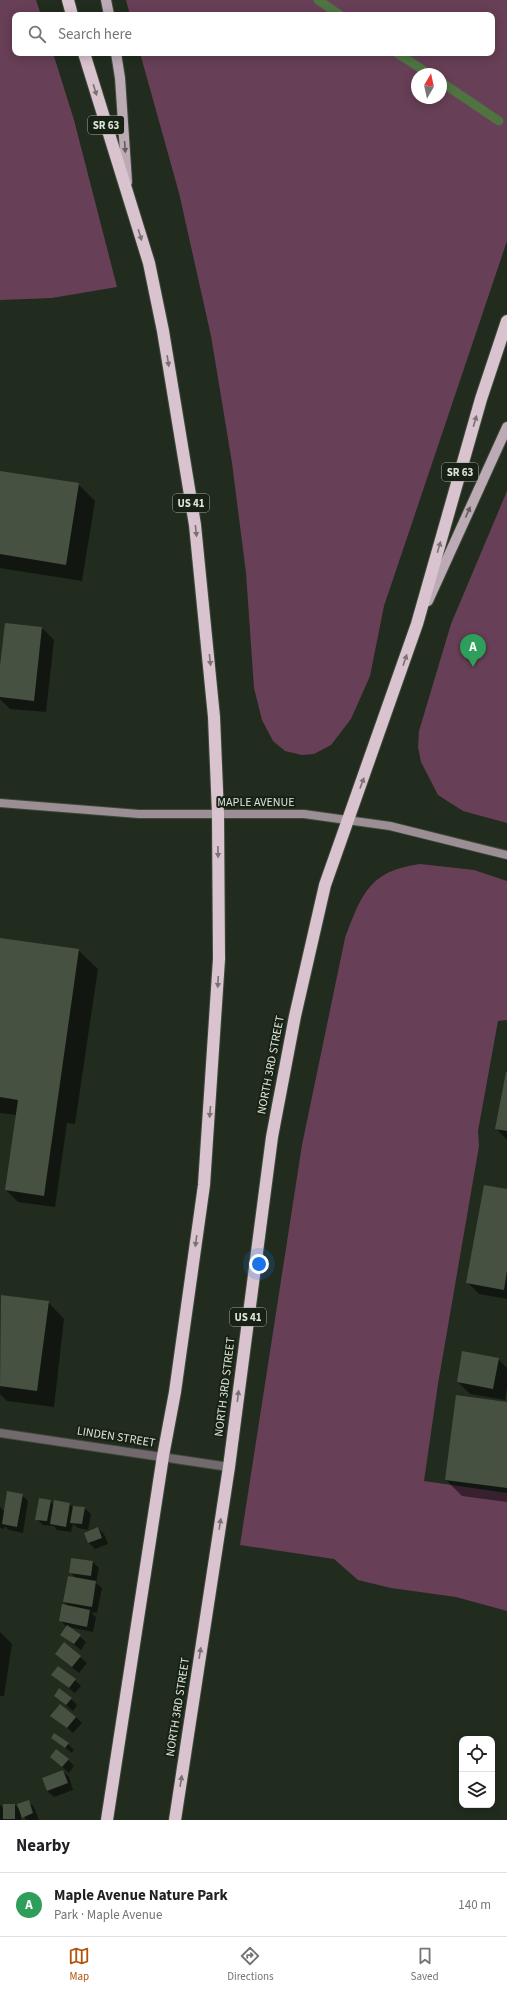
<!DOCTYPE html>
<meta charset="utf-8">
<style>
body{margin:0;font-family:"Source Sans 3",sans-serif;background:#f2f2f2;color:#202124}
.controls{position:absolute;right:12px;bottom:12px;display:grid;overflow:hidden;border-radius:8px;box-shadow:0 2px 10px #0003}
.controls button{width:36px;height:36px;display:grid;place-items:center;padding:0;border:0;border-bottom:1px solid #e0e0e0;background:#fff;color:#202124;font:20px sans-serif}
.compass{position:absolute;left:411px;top:68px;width:36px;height:36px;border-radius:50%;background:#fff;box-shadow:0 2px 10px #0003;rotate:9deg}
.you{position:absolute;left:259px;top:1264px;width:14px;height:14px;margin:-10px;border:3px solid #fff;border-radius:50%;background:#1a73e8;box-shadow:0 0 0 6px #1a73e833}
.badge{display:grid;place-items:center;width:26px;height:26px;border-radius:50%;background:#b45309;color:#fff;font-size:13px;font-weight:700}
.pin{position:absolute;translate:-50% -33px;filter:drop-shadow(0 1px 2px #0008)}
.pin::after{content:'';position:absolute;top:21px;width:14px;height:12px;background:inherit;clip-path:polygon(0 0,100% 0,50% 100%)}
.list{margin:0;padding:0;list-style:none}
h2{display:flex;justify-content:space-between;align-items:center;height:52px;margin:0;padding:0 16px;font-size:17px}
h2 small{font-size:13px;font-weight:400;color:#757577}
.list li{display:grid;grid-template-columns:26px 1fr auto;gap:12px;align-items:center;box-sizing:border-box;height:64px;padding:0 16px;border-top:1px solid #e0e0e0}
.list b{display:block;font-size:15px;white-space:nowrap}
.list p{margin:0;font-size:13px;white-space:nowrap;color:#757577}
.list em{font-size:13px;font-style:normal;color:#757577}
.icon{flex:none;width:22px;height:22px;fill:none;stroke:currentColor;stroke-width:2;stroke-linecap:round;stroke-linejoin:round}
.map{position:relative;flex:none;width:507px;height:1820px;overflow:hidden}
.search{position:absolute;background:#fff;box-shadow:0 2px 10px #0003;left:12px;right:12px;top:12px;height:44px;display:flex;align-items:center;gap:10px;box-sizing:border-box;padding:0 14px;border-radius:8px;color:#757577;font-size:15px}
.sheet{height:116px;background:#fff}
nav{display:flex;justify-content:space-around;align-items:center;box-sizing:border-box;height:56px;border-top:1px solid #e0e0e0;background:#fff;font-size:11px;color:#757577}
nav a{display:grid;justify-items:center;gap:2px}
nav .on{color:#b45309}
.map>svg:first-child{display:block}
</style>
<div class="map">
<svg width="507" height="1820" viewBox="0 0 507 1820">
<rect width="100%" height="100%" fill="#212c1e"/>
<!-- green -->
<g fill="#673f56" fill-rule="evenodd">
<polygon points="0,0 36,0 41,15 15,15 15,53 53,53 74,120 117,287 52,298 0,300"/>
<path d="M126,0H507V241L384,606L370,676L351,719L331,745L314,754L302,755L285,751L273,741L262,720L254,688L246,573L232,463L211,336L179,193L140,53H492V15H130ZM417,74H441V98H417Z"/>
<polygon points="507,491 507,823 463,811 438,795 421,762 418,747 419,731 451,624"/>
<path d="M420,864L474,870L507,881V1020L498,1021L478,1131L479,1146L438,1384L424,1481L507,1493V1611L456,1597L391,1588L358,1580L334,1559L240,1545L302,1145L345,938C362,894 369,871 420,864Z"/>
</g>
<!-- shadow -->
<g fill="#0007">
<polygon points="0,472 78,484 95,501 82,581 0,568"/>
<polygon points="42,628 54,640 46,712 10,709 0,699 0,675"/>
<polygon points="0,939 78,950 98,969 75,1124 67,1123 55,1207 18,1202 6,1190 16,1115 0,1113"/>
<polygon points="507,1074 507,1140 496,1128"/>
<polygon points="507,1190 507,1299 479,1294 467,1282"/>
<polygon points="2,1297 48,1302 64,1319 54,1407 7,1401 0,1394"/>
<polygon points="498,1359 507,1368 507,1387 505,1400 470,1394 458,1382"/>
<polygon points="507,1403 507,1502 462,1496 446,1480"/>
<polygon points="22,1495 28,1501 23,1533 9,1530 5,1526 4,1529 0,1528 0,1507 5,1512"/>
<polygon points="50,1501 54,1505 69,1504 74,1508 84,1508 91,1514 88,1530 78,1528 73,1524 71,1532 57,1530 54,1526 43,1525 36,1519"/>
<polygon points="98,1528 104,1534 108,1544 95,1549 89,1543 85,1533"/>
<polygon points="93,1562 99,1568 96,1583 102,1588 97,1613 91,1612 96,1617 93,1632 69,1627 86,1642 81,1650 61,1634 67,1627 60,1620 69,1607 64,1602 76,1578 70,1572"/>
<polygon points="0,1632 12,1644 4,1696 0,1696"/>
<polygon points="56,1654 80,1657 87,1663 79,1673"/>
<polygon points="52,1675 75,1680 81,1686 75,1693"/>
<polygon points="55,1695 71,1699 77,1705 73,1711"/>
<polygon points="52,1715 76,1717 82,1723 73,1733"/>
<polygon points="52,1738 68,1744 74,1750 72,1753"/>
<polygon points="51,1757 68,1760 74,1766 69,1773"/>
<polygon points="63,1771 69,1777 73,1790 54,1797 47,1791 43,1779"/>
<polygon points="28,1801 34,1807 39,1820 26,1820 21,1812 21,1820 0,1820 0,1805 4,1809 4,1805 15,1805 21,1811"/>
</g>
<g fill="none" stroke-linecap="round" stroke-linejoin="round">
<!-- stream -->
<g stroke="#4f7442" stroke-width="9">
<polyline points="318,0 340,15"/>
<polyline points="397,53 429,74"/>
<polyline points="441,82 499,121"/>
</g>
</g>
<!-- building -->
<g fill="#465142">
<polygon points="0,471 79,483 66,565 0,554"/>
<polygon points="5,623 42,627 34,701 0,697 0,666"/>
<polygon points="0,938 79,949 44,1196 5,1190 18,1100 0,1097"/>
<polygon points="506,1072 507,1072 507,1131 495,1129"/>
<polygon points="484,1185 507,1189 507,1270 504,1290 466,1283"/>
<polygon points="1,1295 49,1301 37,1391 0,1386"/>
<polygon points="462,1351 499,1358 493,1389 457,1382"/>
<polygon points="456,1395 507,1402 507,1488 445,1480"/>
<polygon points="7,1491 23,1494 17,1527 2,1524"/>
<polygon points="39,1498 51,1500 47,1521 35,1520"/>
<polygon points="54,1500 70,1503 66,1527 50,1524"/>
<polygon points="73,1506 85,1507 82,1524 70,1523"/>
<polygon points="98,1527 102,1538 88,1543 84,1533"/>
<polygon points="71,1558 93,1561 91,1576 69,1573"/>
<polygon points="68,1576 96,1581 92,1607 63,1602"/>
<polygon points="62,1604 90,1610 87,1627 59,1621"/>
<polygon points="67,1625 81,1635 74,1644 60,1635"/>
<polygon points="64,1642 81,1656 72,1667 55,1654"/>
<polygon points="58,1666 76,1679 69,1688 51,1675"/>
<polygon points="59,1688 72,1698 66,1705 54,1696"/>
<polygon points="60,1704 76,1717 67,1728 50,1716"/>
<polygon points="54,1733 69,1743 65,1748 51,1738"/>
<polygon points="56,1749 69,1759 62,1767 50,1757"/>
<polygon points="63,1770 68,1783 47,1791 42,1778"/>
<polygon points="29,1800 33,1813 22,1818 17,1804"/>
<rect x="3" y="1804" width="12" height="15"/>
</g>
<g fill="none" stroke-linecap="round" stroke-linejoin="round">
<defs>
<polyline id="street" points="0,1433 229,1467"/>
<polyline id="secondary" points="0,803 139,814 304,814 390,826 507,855"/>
<g id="primary">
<polyline points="106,0 109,15"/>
<polyline points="116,53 120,78 127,182"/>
<polyline points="428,601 507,427"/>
</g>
<g id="highway">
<polyline points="68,0 72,15"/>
<polyline points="84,53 149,263 163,331 195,525 214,717 218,814 219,959 204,1185 175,1392 163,1456 107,1820"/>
<polyline points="175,1820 229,1467 272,1137 295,1016 325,885 417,624 481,399 507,321"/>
</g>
</defs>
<!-- street casing -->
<use href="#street" stroke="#3f493c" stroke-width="10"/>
<!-- secondary casing -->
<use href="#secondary" stroke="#3f493c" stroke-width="10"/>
<!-- primary casing -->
<use href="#primary" stroke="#3f493c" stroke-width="12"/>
<!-- highway casing -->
<use href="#highway" stroke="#3f493c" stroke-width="14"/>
<!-- street -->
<use href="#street" stroke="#72696e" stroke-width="8"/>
<!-- secondary -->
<use href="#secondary" stroke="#9c8e95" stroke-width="8"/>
<!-- primary -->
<use href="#primary" stroke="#bcaab4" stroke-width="10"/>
<!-- highway -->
<use href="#highway" stroke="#d9c3cf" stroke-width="12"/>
</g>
<!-- one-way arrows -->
<defs><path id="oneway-solid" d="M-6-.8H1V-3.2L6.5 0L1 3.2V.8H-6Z"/></defs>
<g fill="#787272">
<use href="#oneway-solid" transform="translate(95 90) rotate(73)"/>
<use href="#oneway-solid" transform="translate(140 235) rotate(73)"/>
<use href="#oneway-solid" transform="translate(168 361) rotate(81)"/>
<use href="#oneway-solid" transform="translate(475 421) rotate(-74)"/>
<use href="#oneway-solid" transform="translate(196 531) rotate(84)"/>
<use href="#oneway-solid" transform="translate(439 547) rotate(-74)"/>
<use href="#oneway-solid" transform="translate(210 660) rotate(84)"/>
<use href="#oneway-solid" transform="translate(405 660) rotate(-71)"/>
<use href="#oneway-solid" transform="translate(362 783) rotate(-70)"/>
<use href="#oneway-solid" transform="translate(218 852) rotate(89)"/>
<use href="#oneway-solid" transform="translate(218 982) rotate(93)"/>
<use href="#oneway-solid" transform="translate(210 1112) rotate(95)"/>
<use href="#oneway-solid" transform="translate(196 1241) rotate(98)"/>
<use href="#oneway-solid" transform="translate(238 1396) rotate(-83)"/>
<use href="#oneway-solid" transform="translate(220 1524) rotate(-81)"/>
<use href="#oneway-solid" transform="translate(200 1653) rotate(-81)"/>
<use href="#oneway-solid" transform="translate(181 1781) rotate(-81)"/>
</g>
<g fill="#625f5c">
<use href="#oneway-solid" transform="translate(125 147) rotate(86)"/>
<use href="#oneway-solid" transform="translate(468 512) rotate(-66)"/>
</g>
<g text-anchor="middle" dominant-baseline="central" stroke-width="4" stroke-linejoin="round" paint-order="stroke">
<!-- shield labels -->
<g fill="#182214" stroke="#a1a99e" stroke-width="1">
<rect x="88" y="116" width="36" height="18" rx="3"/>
<rect x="442" y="463" width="36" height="18" rx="3"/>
<rect x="173" y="494" width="36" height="18" rx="3"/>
<rect x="230" y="1308" width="36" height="18" rx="3"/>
</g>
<g font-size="11" font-weight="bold" fill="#dce3d9">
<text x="106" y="125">SR 63</text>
<text x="460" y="472">SR 63</text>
<text x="191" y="503">US 41</text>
<text x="248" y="1317">US 41</text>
</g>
<!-- street labels -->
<g font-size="12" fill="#dce3d9" stroke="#182214">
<text x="256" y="802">MAPLE AVENUE</text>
<text transform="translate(271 1065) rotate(-79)">NORTH 3RD STREET</text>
<text transform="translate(225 1387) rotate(-83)">NORTH 3RD STREET</text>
<text transform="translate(116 1437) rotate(9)">LINDEN STREET</text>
<text transform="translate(178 1707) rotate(-81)">NORTH 3RD STREET</text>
</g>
</g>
</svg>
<div class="controls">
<button><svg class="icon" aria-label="locate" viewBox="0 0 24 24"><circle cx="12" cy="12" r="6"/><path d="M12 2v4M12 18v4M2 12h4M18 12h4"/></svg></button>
<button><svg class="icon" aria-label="layers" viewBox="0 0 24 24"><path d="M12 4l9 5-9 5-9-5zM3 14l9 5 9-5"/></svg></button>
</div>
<svg class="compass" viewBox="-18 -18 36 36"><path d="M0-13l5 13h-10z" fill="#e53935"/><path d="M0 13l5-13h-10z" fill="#757577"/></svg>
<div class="you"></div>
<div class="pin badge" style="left:473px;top:667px;background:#2e9e5b">A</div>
<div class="search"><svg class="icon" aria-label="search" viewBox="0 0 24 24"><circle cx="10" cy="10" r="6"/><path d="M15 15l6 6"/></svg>Search here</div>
</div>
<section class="sheet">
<h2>Nearby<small></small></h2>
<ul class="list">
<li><span class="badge" style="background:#2e9e5b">A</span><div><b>Maple Avenue Nature Park</b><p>Park · Maple Avenue</p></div><em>140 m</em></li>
</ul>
</section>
<nav>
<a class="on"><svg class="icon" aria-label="map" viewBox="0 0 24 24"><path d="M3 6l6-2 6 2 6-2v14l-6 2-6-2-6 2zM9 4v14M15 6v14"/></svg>Map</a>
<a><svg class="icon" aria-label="directions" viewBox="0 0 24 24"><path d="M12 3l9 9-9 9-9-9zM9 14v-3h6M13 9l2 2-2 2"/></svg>Directions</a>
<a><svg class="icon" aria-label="saved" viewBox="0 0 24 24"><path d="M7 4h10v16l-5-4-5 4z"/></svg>Saved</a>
</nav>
